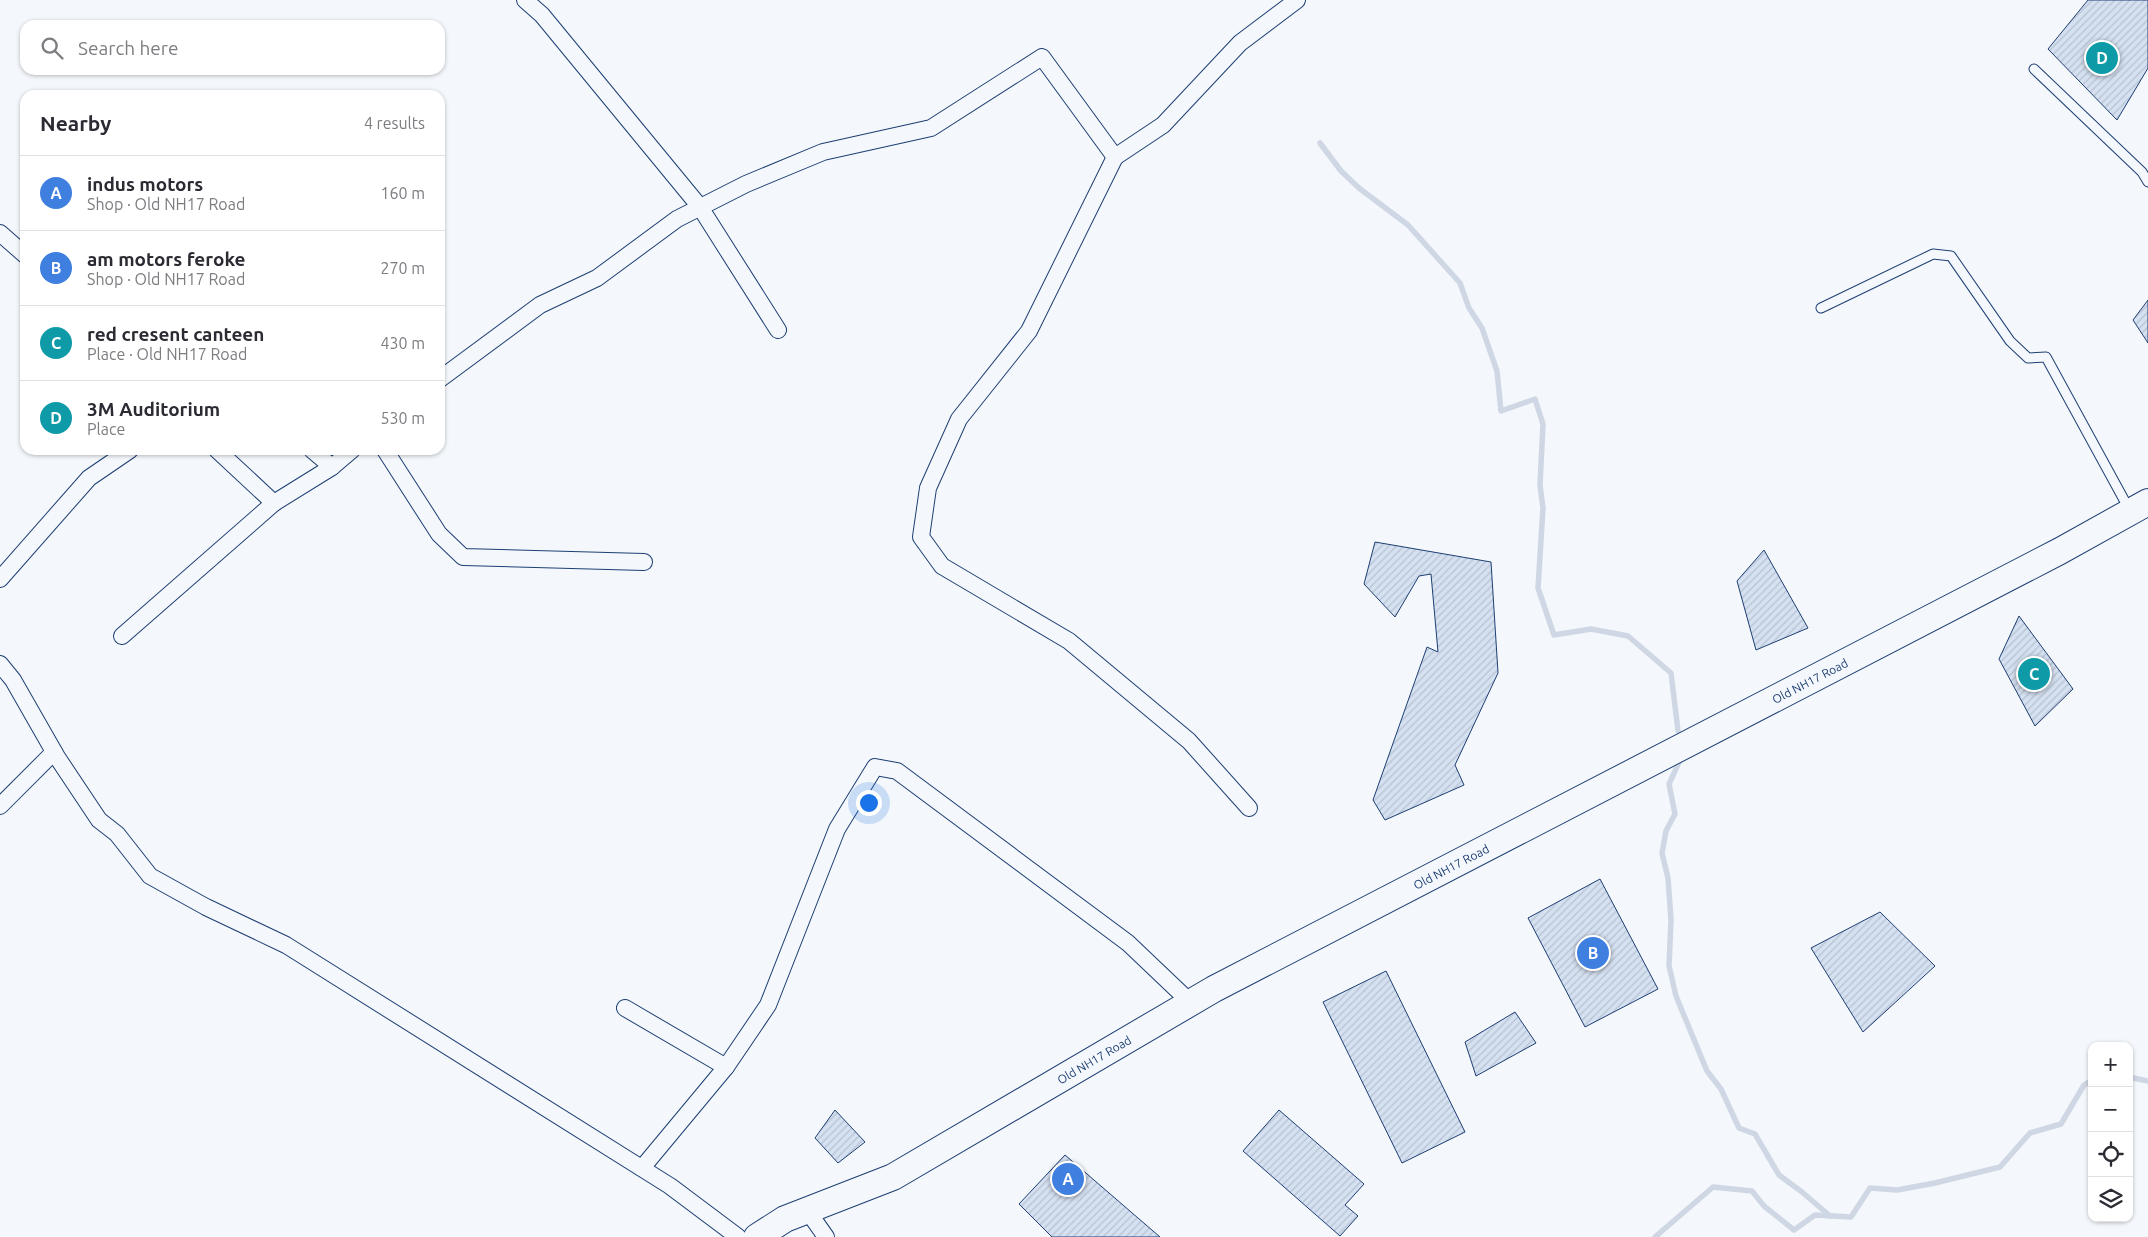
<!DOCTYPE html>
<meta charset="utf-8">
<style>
body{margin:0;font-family:Ubuntu,sans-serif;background:#f2f2f3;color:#2b2b33}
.controls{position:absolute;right:15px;bottom:15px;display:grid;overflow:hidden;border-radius:10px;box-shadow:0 1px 4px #0004}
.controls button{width:45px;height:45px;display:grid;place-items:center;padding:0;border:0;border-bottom:1px solid #e1e1e2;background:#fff;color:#2b2b33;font:25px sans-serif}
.you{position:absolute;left:868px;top:802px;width:18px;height:18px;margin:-12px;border:4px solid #fff;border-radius:50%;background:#1a73e8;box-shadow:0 0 0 8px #1a73e833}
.badge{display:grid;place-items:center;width:32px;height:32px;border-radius:50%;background:#d93025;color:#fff;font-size:16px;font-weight:700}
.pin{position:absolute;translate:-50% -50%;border:2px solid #fff;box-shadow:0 1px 5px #0006}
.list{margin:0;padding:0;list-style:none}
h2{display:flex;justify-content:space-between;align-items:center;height:65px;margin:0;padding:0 20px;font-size:21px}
h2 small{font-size:16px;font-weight:400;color:#7c7c81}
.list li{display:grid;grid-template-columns:32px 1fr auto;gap:15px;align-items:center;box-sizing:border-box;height:75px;padding:0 20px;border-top:1px solid #e1e1e2}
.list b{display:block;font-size:19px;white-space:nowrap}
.list p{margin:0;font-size:16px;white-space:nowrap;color:#7c7c81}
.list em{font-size:16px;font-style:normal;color:#7c7c81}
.icon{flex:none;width:28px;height:28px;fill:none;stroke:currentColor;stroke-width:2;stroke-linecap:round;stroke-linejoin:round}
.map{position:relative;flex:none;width:2148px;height:1237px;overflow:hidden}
.search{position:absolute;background:#fff;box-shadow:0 1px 4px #0004;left:20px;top:20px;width:425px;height:55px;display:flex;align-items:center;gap:12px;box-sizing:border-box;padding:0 18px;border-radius:15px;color:#7c7c81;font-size:19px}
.panel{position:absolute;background:#fff;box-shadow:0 1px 4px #0004;left:20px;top:90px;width:425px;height:365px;border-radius:15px}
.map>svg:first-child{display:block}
</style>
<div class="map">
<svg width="2148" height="1237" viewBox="0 0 2148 1237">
<defs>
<pattern id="building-hatch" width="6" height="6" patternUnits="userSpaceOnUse" patternTransform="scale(1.25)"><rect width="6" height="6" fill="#d5e0f0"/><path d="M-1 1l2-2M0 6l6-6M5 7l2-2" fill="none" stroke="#b6c1d1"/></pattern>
</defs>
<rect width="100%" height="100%" fill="#f4f7fb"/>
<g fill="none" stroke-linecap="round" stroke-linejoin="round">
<!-- stream -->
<g stroke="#cfd7e4" stroke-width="5.5">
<polyline points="1320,143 1341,171 1359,188 1408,225 1460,283 1469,308 1482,328 1497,371 1501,411 1535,399 1543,424 1540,485 1543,508 1538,588 1554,635 1591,629 1628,636 1671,673 1678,731"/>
<polyline points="1681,758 1669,784 1675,814 1666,831 1662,853 1668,878 1671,920 1669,966 1676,996 1707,1071 1721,1089 1739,1128 1755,1134 1779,1175 1802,1192 1830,1216"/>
<polyline points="2129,1077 2148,1081"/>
<polyline points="1655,1237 1713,1187 1752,1191 1764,1206 1794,1230 1815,1215 1851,1217 1870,1188 1897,1190 1935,1183 2000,1167 2030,1133 2061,1124 2084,1085 2092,1080"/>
</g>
</g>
<!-- building -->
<g fill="url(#building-hatch)" stroke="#1d3f73">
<polygon points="2088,0 2148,0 2148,68 2117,120 2048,49"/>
<polygon points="2148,300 2148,343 2133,320"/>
<polygon points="1375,542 1491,562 1498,673 1455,765 1464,785 1385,820 1373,800 1427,647 1438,652 1431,574 1419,576 1395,617 1364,584"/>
<polygon points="1764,550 1808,628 1756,650 1737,581"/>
<polygon points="2019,616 2073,689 2035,726 1999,659"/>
<polygon points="1600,879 1658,989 1585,1027 1528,918"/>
<polygon points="1880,912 1935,966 1863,1032 1811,948"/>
<polygon points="1386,971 1465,1132 1402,1163 1323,1002"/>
<polygon points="1515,1012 1536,1043 1476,1076 1465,1042"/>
<polygon points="835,1110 865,1142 838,1163 815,1138"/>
<polygon points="1279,1110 1364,1184 1345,1205 1358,1216 1340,1236 1243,1151"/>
<polygon points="1065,1155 1160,1237 1052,1237 1019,1204"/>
</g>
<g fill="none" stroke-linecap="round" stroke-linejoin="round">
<defs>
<g id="service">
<polyline points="2034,69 2142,172 2148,182"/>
<polyline points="1821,308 1933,254 1951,256 2010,341 2028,358 2046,357 2129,509"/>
</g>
<g id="minor">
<polyline points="525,0 542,15 700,207 778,330"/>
<polyline points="1115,157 1029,331 959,419 928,488 921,537 942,566 1069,641 1189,741 1249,808"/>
<polyline points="0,233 25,255"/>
<polyline points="440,379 540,305 597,278 677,219 746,184 823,152 931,128 1042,57 1115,157 1163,125 1240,43 1297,0"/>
<polyline points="217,450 274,503 332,467"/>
<polyline points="312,450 332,467 352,450"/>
<polyline points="385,450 439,534 463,557 644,562"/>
<polyline points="0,579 89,478 130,450"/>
<polyline points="122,636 274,503"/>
<polyline points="0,664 13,680 57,757 99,820 117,834 150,876 206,907 286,945 670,1186 738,1237"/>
<polyline points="0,806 54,752"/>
<polyline points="625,1008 726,1067"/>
<polyline points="642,1168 726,1067 768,1005 837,829 875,767 897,771 1128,943 1190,1002"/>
<polyline points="807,1210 826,1237"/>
</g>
<g id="primary">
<path id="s1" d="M757,1237L785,1219L893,1177L1214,989L2060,551L2148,502"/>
</g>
</defs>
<!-- service casing -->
<use href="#service" stroke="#1d3f73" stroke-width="11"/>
<!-- minor casing -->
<use href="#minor" stroke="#1d3f73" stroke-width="18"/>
<!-- primary casing -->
<use href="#primary" stroke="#1d3f73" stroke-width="28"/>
<!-- service -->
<use href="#service" stroke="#f4f7fb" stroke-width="9"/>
<!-- minor -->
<use href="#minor" stroke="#f4f7fb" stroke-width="16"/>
<!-- primary -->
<use href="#primary" stroke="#f4f7fb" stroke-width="26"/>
</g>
<g text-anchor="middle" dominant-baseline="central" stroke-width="4" stroke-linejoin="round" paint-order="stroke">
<!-- street labels -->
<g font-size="12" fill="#1d3f73" stroke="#f4f7fb">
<text stroke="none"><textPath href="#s1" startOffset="1192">Old NH17 Road</textPath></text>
<text stroke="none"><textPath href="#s1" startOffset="788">Old NH17 Road</textPath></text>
<text stroke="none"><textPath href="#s1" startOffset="382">Old NH17 Road</textPath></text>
</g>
</g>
</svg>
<div class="controls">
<button>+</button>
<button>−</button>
<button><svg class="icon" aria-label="locate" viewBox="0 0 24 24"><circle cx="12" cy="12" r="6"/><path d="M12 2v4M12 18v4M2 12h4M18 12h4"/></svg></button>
<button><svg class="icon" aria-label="layers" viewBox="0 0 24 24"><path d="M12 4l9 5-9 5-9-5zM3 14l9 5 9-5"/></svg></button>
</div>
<div class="you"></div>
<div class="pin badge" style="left:1068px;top:1179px;background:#3f7fe0">A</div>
<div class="pin badge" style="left:1593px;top:953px;background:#3f7fe0">B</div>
<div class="pin badge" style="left:2034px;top:674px;background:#0f9aa8">C</div>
<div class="pin badge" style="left:2102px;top:58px;background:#0f9aa8">D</div>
<div class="search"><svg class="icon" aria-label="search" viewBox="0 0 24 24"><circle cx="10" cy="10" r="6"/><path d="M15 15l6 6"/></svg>Search here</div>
<section class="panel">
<h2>Nearby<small>4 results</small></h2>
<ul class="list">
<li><span class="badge" style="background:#3f7fe0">A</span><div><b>indus motors</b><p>Shop · Old NH17 Road</p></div><em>160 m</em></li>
<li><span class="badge" style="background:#3f7fe0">B</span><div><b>am motors feroke</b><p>Shop · Old NH17 Road</p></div><em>270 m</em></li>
<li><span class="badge" style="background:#0f9aa8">C</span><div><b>red cresent canteen</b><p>Place · Old NH17 Road</p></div><em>430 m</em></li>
<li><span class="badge" style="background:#0f9aa8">D</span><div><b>3M Auditorium</b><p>Place</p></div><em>530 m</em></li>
</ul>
</section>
</div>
